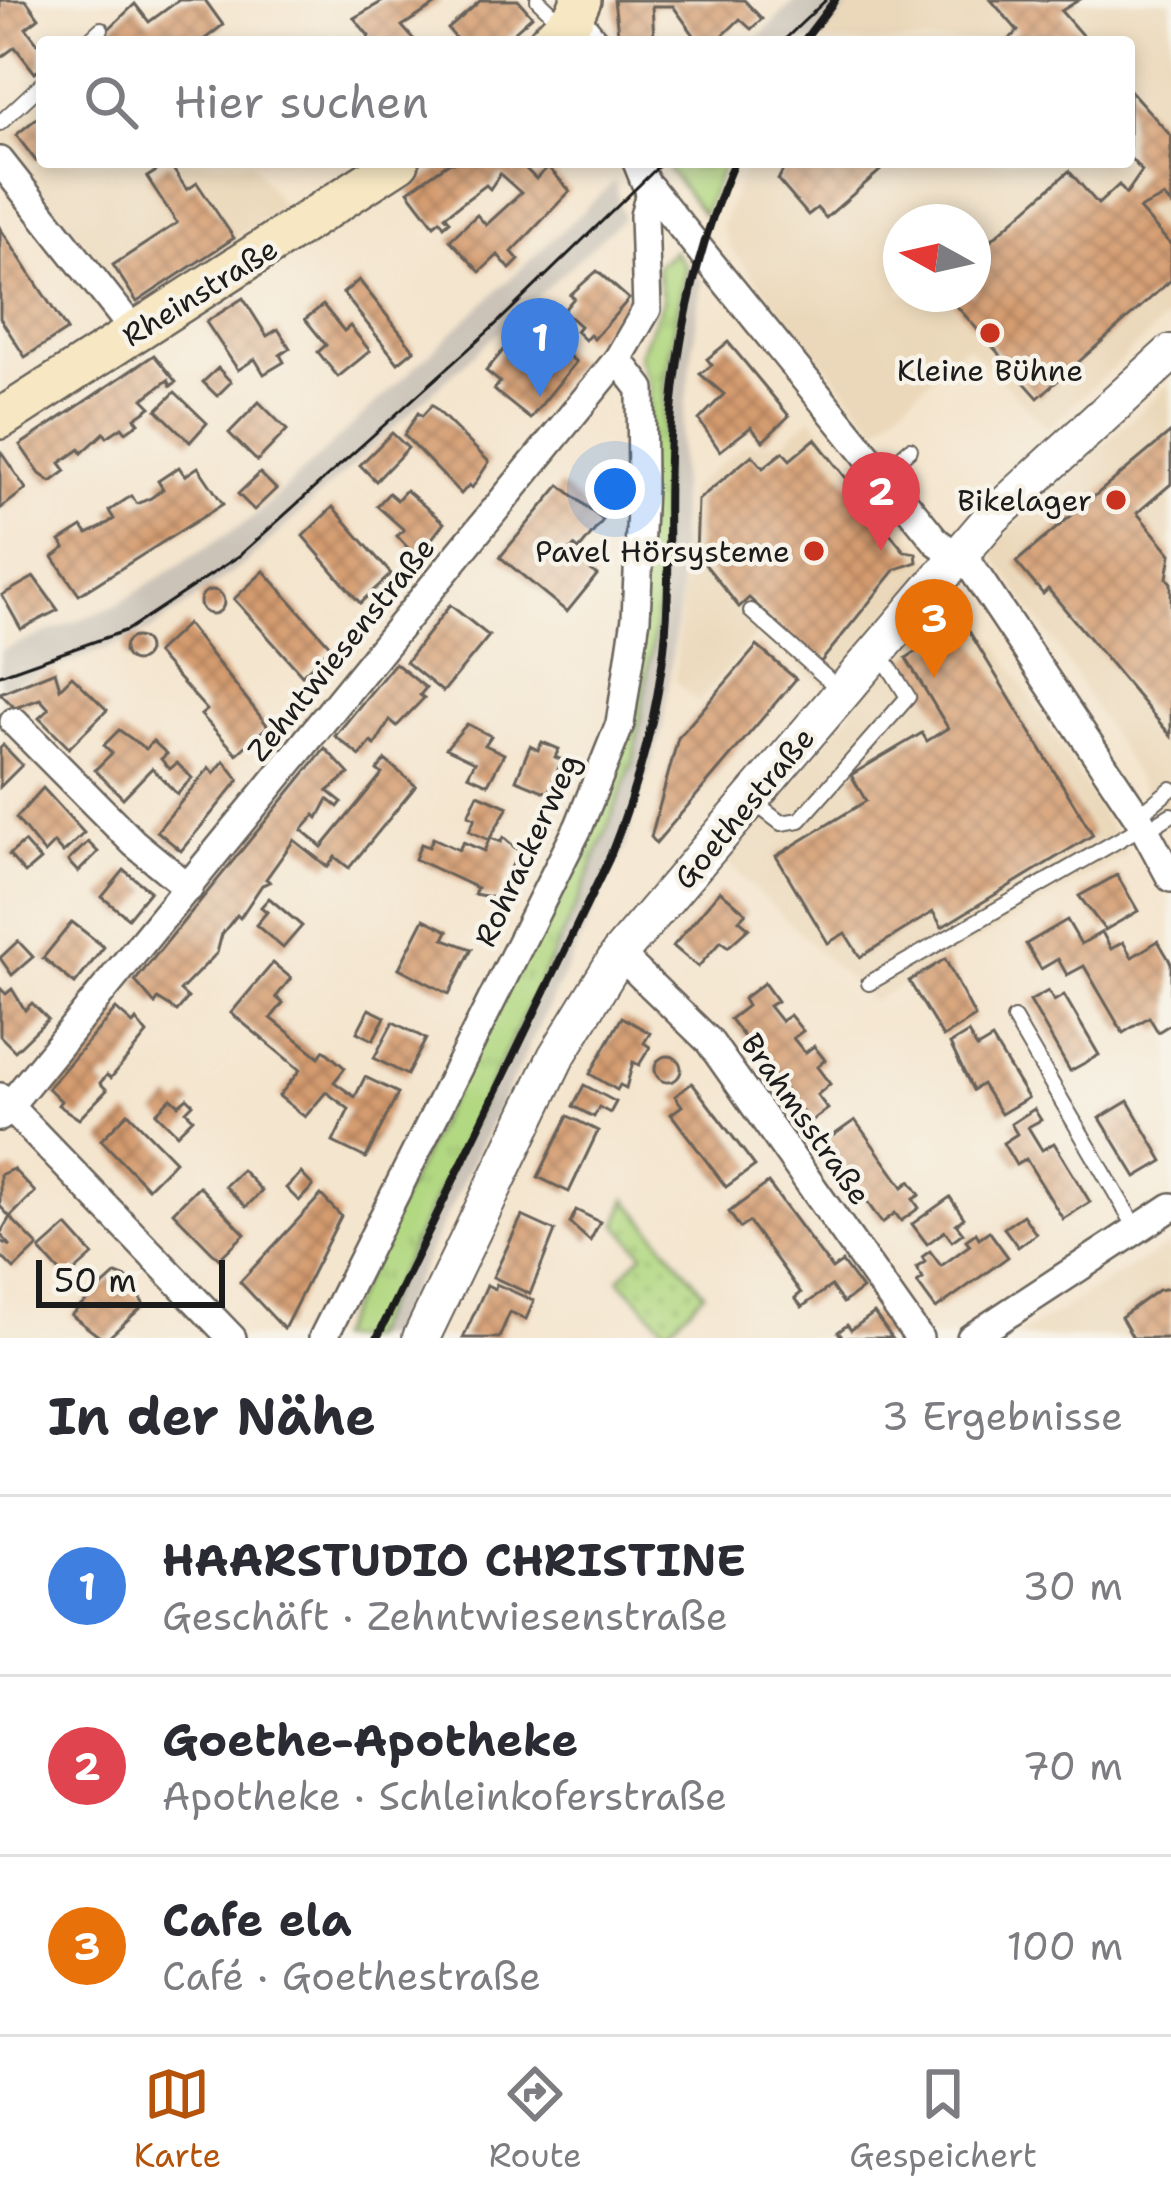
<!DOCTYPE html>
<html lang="de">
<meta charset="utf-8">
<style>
body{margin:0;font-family:"Shantell Sans",sans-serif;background:#f7f7f7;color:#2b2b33}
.compass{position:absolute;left:883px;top:204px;width:108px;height:108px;border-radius:50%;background:#fff;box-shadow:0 6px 18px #0003;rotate:278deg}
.scale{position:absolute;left:36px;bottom:30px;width:189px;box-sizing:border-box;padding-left:12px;border:6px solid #1c1c1c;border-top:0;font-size:33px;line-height:42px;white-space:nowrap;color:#1c1c1c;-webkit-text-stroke:9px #f7f3e8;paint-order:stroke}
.you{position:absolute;left:615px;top:489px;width:42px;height:42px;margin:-30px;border:9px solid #fff;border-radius:50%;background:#1a73e8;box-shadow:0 0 0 18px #1a73e833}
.badge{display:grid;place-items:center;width:78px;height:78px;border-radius:50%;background:#b45309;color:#fff;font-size:39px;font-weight:700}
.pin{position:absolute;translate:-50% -99px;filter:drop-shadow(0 3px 6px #0008)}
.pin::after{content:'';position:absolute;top:63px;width:42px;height:36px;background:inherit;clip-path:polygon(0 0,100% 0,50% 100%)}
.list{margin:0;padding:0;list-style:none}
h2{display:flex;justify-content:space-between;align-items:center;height:156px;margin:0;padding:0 48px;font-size:51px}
h2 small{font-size:39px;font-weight:400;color:#7c7c81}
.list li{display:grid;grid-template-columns:78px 1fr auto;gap:36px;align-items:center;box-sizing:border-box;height:180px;padding:0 48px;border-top:3px solid #e1e1e2}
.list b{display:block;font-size:45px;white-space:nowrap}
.list p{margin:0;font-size:39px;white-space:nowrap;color:#7c7c81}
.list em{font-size:39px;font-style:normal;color:#7c7c81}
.icon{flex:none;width:66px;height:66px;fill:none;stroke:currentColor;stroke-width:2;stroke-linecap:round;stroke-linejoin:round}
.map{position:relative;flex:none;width:1171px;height:1338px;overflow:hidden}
.search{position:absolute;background:#fff;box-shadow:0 6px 18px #0003;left:36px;right:36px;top:36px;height:132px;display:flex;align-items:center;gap:30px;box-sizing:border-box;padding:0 42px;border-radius:12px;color:#7c7c81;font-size:45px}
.sheet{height:696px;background:#fff}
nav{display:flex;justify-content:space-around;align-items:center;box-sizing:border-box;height:168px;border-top:3px solid #e1e1e2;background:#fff;font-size:33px;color:#7c7c81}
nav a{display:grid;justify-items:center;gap:6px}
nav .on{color:#b45309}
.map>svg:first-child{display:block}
</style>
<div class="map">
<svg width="1171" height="1338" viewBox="0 0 1171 1338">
<defs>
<pattern id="grass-tufts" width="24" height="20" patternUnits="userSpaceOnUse" patternTransform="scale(3)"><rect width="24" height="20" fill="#b2d882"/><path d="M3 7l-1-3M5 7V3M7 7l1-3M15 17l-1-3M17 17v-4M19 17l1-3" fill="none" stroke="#98b970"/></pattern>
<pattern id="park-dots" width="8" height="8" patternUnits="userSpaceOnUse" patternTransform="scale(3)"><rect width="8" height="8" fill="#b2d882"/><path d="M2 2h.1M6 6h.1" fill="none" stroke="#98b970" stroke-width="1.8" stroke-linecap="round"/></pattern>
<pattern id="building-cross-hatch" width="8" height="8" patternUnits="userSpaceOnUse" patternTransform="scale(3)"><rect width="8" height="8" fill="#d59c70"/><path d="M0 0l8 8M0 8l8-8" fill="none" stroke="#ac7e5b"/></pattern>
</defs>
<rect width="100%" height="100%" fill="#f7f3e8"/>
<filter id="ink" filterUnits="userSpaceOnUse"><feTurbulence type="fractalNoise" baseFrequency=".00833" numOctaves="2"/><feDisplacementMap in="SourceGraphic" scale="24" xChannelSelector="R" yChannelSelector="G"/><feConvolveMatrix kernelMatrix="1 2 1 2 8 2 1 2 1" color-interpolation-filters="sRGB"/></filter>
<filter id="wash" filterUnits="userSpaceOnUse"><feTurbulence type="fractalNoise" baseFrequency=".004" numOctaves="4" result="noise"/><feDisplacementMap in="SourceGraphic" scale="48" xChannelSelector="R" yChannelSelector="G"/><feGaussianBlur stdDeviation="2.7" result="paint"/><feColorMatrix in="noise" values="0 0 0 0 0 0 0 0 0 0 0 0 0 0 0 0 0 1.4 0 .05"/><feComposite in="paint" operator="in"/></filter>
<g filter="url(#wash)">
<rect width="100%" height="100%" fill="#f4e5ce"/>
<!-- built -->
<g fill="#ebd8ba" fill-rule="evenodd">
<path d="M855,0H1171V314L1047,428L967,345L877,428L731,249L721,227L748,162H1129V42H821ZM901,222H973V294H901Z"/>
<polygon points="42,93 42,162 252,162 283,207 133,305 0,140"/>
<polygon points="1171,383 1171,806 1160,815 1062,654 989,549"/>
<polygon points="811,417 986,626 1127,854 872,1002 726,862 852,711 759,631 698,703 675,681 688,490 745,445 784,442"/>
<polygon points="1171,1244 1171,1338 1016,1338 1134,1265"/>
</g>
<!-- railway -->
<g fill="#cbc3b8">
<polygon points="796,0 855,0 820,42 754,42"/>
<polygon points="615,181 623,218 243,565 148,632 0,689 0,651 115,606 254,517"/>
<polygon points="686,266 702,281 680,444 680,596 662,730 625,848 387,1338 368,1338 579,899 633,763 658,609 665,380"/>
</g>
<!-- grass -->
<g fill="url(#grass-tufts)" stroke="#677a4f" stroke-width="3">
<polygon points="675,162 725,162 703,214 668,169"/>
<polygon points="674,251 686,266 665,380 658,609 633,763 579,900 368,1338 335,1338 627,728 650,388 639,355 663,300 656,266"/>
</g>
<!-- park -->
<polygon fill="url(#park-dots)" stroke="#677a4f" stroke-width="3" points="627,1199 704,1293 667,1330 619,1279 643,1253 617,1224"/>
<g id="blocks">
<!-- building -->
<g fill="url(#building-cross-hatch)">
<polygon points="0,0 26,0 39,18 26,28 42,49 42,67 35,73 15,47 0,58"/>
<polygon points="179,0 205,0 223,25 201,42 95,42 135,4 149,22"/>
<polygon points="385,0 443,0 402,26 416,42 367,42 369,36 354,18"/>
<polygon points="481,0 518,0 532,16 503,42 459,42 448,29"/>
<polygon points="614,0 744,0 762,19 751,29 740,19 716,42 699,42 673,6 652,6 654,38 619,41"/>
<polygon points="991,0 1079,0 1061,11 1088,42 1006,42 1018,31"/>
<polygon points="1129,89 1171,136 1171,205 1164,197 1139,209 1171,245 1171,280 1038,398 946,294 973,294 973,256 1069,171 1098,204 1119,185 1126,194 1142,171 1129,157"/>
<polygon points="42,114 42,156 36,161 16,135"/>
<polygon points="450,162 519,162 536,179 548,167 570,191 512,252 519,260 510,269 498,255 480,272 450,240 477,215 486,225 521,193 500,174 490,189 486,185 445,216 450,221 444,226 440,220 434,225 408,191"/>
<polygon points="787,162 890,162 826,218 817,208 808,215 778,180"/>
<polygon points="169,163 187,190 197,183 234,238 137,302 113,265 177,223 147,177"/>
<polygon points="0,228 67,330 25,357 0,318"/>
<polygon points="597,271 629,299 594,339 590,335 585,340 576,331 580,326 563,311 574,298 570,295"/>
<polygon points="359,280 414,350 398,363 343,293"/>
<polygon points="243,298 267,336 278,329 290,348 280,355 284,362 264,374 255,359 238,370 206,322"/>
<polygon points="323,305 344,331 350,326 370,351 338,377 318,352 326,345 305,319"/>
<polygon points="520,330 534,342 541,333 576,362 530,419 494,390 500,382 486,371"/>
<polygon points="728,342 789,416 763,441 751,427 720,451 699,420 724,394 700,374 712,365 707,359"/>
<polygon points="154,355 176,382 171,386 168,380 143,399 151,407 135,418 139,423 126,432 122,427 107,437 104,433 82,453 80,449 60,463 66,471 51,482 40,474 20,445"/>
<polygon points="218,368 231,382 217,396 203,382"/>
<polygon points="175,392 207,423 190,442 157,410"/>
<polygon points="259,402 287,430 257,461 229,433"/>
<polygon points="432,405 489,462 472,488 469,485 461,494 404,435 418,413 422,416"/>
<polygon points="1171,432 1171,484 1137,513 1171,554 1167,578 1171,583 1171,736 1048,589 1043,594 1016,562"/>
<polygon points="392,433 408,448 376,481 360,465"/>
<polygon points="815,439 904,551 916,553 917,562 896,569 820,663 749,598 739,607 696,553 698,500 752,455 763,468 783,452 790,460"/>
<polygon points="0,451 26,489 0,509"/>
<polygon points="179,467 185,476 198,467 223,504 79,595 53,557 65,548 60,541 82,527 87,534 102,527 114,519 109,511 131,496 137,504 151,498 163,489 158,481"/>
<polygon points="260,473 276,489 254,510 238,494"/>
<polygon points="560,485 603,520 579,550 574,546 569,552 597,575 567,612 500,557"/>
<polygon points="406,490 444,523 417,558 397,536 404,530 377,506 389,493 397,500"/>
<polygon points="333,507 391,574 360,603 303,536"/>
<polygon points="264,571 331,647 302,675 234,599"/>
<polygon points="34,577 58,610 21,629 2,595"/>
<circle cx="212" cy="602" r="12"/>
<polygon points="450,605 489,636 443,692 406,662"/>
<polygon points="964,623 1093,835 942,927 933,912 860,957 845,933 828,943 776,856 866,801 851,775 922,733 927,741 948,728 906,658 929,644 933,651 946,643 942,636"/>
<polygon points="187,624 268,726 237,754 201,715 207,710 156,653"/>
<circle cx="136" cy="649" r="12"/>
<polygon points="757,646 796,679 656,843 651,837 678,738"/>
<polygon points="395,663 426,688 420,695 424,698 397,726 390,720 375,745 371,742 360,756 335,736"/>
<polygon points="55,671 60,688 72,676 107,710 69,748 39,718 49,709 40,699 15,708 0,693"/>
<polygon points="467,724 491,736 485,745 504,754 488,784 468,775 475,762 446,748"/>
<polygon points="119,730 146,749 153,741 167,754 161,759 170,769 177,763 192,778 177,794 152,768 123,798 95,770 112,753 104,745"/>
<polygon points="542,742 559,749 555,757 562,760 548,793 516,780 530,746 538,750"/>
<polygon points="3,745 22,765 0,787 0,748"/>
<polygon points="325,748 349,774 328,791 342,802 338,807 328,799 318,818 315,815 302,830 322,847 382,774 377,770 385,760 416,786 349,868 335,857 328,867 294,840 266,879 270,882 262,885 240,918 237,915 222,934 217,953 180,991 188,998 177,1011 158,999 155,1004 135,981"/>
<polygon points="224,761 239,780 181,851 157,831 209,768 214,773"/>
<polygon points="43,788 84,833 63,853 54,843 44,853 16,818"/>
<polygon points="478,794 508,807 490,838 501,842 503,837 519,851 497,898 474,894 477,888 415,859 421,844 429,847 433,838 459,850 463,842 484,851 489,840 469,831 475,818 468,815"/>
<polygon points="24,842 40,860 25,873 9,855"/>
<polygon points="88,842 98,852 78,872 68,861"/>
<polygon points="124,870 150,891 128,918 102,897"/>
<polygon points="1117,875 1138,911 1105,930 1079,896"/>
<polygon points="720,891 746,913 739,920 749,928 728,947 721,941 698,967 673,946"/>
<polygon points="269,898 302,926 283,948 256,925 267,912 261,907"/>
<polygon points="424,919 448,931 444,939 472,949 449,994 399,968"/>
<polygon points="1067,920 1081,944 1102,932 1111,949 1123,942 1132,957 1158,941 1171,963 1171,1024 1158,1032 1149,1017 1123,1033 1084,966 1067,975 1058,959 1041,969 1026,944"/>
<polygon points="72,922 104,947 75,984 43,958"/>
<polygon points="18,941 33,957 12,975 0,958"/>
<polygon points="945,959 975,1017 943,1037 909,981"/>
<polygon points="273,963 291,978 276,997 283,1003 271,1018 319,1057 324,1050 345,1068 334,1082 355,1097 365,1077 398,1093 366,1158 333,1142 349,1109 326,1092 305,1117 279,1096 300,1070 231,1013"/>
<polygon points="764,983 777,1001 769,1006 781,1021 790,1015 803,1031 793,1038 805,1053 814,1046 825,1060 817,1067 830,1084 817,1095 828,1109 810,1122 730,1019 747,1006 743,999"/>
<polygon points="0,988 6,994 12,989 25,1010 32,1003 48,1019 15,1051 0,1036"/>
<polygon points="1048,991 1054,1001 1064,995 1099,1055 1070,1071 1030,1001"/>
<polygon points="116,1009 133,1024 136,1020 147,1034 111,1078 107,1075 100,1083 107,1090 79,1119 58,1105 61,1101 48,1088"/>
<polygon points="369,1009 385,1017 373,1040 357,1032"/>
<polygon points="622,1017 650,1033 644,1043 650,1047 639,1065 633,1062 626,1088 620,1085 617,1090 590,1074"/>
<polygon points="393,1022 426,1039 407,1075 374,1058"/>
<polygon points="968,1033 977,1048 992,1039 1028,1098 1001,1114 982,1084 973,1090 950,1044"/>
<circle cx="668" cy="1069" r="13"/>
<polygon points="692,1083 755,1166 726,1187 671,1114 682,1106 675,1096"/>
<polygon points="584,1085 616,1102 610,1113 599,1107 594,1117 573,1106"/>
<polygon points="171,1098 179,1105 187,1098 193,1104 186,1111 193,1118 177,1134 156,1113"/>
<polygon points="1128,1101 1163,1161 1136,1177 1100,1118"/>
<polygon points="1034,1109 1041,1120 1028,1127 1042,1150 1054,1143 1090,1202 1063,1219 1026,1159 1016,1165 1003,1143 1017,1134 1011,1124"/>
<polygon points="128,1113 175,1161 148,1188 101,1140"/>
<polygon points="568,1116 598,1131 569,1192 538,1177"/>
<polygon points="855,1120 903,1187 910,1181 920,1195 913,1199 919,1208 901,1221 895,1213 882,1223 824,1142"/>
<polygon points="13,1169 35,1192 10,1217 0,1206 0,1175"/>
<polygon points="242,1170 262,1191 246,1207 225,1186"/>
<polygon points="301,1173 313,1186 299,1201 286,1188"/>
<polygon points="768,1183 832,1269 842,1262 862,1289 843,1303 831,1286 802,1307 795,1298 801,1293 749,1222 740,1228 729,1212"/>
<polygon points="199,1186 245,1234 219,1259 173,1212"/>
<polygon points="321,1195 341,1216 284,1329 240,1282"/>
<polygon points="950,1197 964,1218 956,1224 963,1233 952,1241 945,1231 927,1244 912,1224"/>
<polygon points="576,1210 600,1222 590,1241 570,1223"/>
<polygon points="1023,1215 1036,1234 1018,1247 1004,1228"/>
<polygon points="522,1216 555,1231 530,1294 493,1277"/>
<polygon points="10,1217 38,1246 14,1269 0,1255 0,1241 11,1246 0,1234"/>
<polygon points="67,1226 93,1255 66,1279 40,1250"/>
<polygon points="989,1231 1008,1257 936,1309 917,1283 923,1279 916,1268 925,1262 922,1257 930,1251 941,1266 970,1245 966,1240 976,1233 979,1238"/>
<polygon points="116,1274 129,1279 144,1305 108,1338 101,1338 71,1315"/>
<polygon points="496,1284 534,1301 526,1319 510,1312 499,1338 463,1338 487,1285 495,1289"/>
<polygon points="1171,1288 1171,1338 1133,1338 1121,1317 1158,1290"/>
<polygon points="874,1313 892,1338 843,1338 838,1332 847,1325 851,1330"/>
</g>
</g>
</g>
<g filter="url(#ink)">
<use href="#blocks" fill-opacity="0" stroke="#68625a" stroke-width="3"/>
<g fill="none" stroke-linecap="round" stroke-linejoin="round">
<defs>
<g id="service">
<polyline points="538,0 562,23"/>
<polyline points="87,42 101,29"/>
<polyline points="0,123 42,84"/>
<polyline points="881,475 910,449"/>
<polyline points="751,611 839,689"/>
<polyline points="752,801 781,823 800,820 908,697 881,654"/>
<polyline points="1138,816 1171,789"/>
<polyline points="1145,831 1171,815"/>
<polyline points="869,983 1143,826"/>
<polyline points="1014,1019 1136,1228"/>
</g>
<g id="minor">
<polyline points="574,16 595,42"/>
<polyline points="0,161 135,332"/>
<polyline points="637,162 645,182 937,542 969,564 1138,817 1171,878"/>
<polyline points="14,722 134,843 189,888"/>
<polyline points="619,954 709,1041 919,1338"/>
<polyline points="0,1097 232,1338"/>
<polyline points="0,1117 618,359 647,309 644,216 651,189"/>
<polyline points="323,1338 579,826 620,724 636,618 642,487 641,389 618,359"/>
<polyline points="971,1338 1171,1207"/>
</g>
<polyline id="tertiary" points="421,1338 556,1057 619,954 992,517 1171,353"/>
<g id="secondary">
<polyline points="548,42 574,16 581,0"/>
<polyline points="0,419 399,162"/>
</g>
</defs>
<!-- service casing -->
<use href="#service" stroke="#68625a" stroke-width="18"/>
<!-- minor casing -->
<use href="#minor" stroke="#68625a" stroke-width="32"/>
<!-- tertiary casing -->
<use href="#tertiary" stroke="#68625a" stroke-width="40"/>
<!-- secondary casing -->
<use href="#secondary" stroke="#68625a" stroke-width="44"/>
<!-- service -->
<use href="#service" stroke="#fff" stroke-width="14"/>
<!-- minor -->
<use href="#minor" stroke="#fff" stroke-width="27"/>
<!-- tertiary -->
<use href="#tertiary" stroke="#fff" stroke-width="36"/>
<!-- secondary -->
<use href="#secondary" stroke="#f7e8c3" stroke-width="39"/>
<!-- tram -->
<g stroke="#1c1c1c" stroke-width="3">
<polyline points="782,42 826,0"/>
<polyline points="0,675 127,630 239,556 493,327 663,162"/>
</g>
<!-- rail -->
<g stroke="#1c1c1c" stroke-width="8">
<polyline points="803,42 835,0"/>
<path d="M377,1338L609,859C634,796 653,733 662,665C673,589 665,513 670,437C676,341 696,250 734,162"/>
</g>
</g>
</g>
<!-- markers -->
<g fill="#c8321e" stroke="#f7f3e8" stroke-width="4.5">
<circle cx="990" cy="333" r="12"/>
<circle cx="1116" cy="500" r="12"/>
<circle cx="814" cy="551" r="12"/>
</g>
<g text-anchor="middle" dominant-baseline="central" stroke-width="9" stroke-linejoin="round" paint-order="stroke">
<!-- street labels -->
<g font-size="30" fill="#1c1c1c" stroke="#f7f3e8">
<text transform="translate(200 292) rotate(-32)">Rheinstraße</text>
<text transform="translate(341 649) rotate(-51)">Zehntwiesenstraße</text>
<text transform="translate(744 808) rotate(-50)">Goethestraße</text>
<text transform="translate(527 850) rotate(-65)">Rohrackerweg</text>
<text transform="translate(806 1119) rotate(55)">Brahmsstraße</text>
</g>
<!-- poi labels -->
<g font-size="30" fill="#1c1c1c" stroke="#f7f3e8" text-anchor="end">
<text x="990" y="370" text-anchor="middle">Kleine Bühne</text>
<text x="1092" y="500">Bikelager</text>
<text x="790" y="551">Pavel Hörsysteme</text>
</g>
</g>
</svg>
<svg class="compass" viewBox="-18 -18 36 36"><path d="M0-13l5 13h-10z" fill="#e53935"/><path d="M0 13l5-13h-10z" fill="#7c7c81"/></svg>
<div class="scale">50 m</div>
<div class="you"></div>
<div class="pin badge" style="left:540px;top:397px;background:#3f7fe0">1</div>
<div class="pin badge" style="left:881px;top:551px;background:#e0444e">2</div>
<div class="pin badge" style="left:934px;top:678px;background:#e8710a">3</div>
<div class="search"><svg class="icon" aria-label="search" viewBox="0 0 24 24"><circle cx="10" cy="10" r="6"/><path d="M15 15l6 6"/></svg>Hier suchen</div>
</div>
<section class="sheet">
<h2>In der Nähe<small>3 Ergebnisse</small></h2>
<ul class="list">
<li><span class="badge" style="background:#3f7fe0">1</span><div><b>HAARSTUDIO CHRISTINE</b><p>Geschäft · Zehntwiesenstraße</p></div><em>30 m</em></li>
<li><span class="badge" style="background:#e0444e">2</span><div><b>Goethe-Apotheke</b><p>Apotheke · Schleinkoferstraße</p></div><em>70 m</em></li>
<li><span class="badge" style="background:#e8710a">3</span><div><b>Cafe ela</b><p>Café · Goethestraße</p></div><em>100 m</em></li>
</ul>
</section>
<nav>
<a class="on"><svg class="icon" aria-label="map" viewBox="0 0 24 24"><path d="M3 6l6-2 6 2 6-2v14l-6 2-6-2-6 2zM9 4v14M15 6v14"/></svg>Karte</a>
<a><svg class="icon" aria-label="directions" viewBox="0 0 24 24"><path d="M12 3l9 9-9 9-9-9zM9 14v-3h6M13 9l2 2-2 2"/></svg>Route</a>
<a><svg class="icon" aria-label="saved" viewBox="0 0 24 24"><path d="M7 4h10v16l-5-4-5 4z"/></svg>Gespeichert</a>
</nav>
